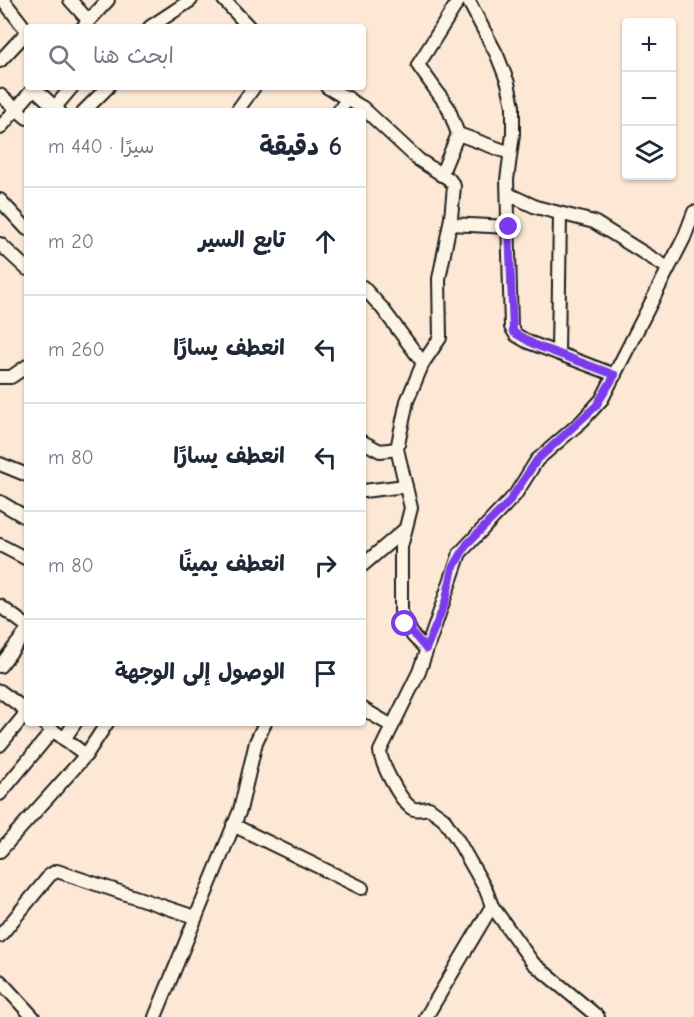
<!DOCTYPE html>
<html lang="ar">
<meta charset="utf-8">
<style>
body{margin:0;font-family:"Comic Neue","Playpen Sans Arabic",sans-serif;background:#f6f6f7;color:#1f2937;direction:rtl}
.controls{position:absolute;right:18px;top:18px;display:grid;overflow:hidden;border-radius:6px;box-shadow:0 2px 4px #0004}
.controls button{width:54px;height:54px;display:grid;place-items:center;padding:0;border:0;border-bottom:2px solid #e0e1e3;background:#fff;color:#1f2937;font:30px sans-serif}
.stop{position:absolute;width:18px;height:18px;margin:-14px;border:4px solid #7c3aed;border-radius:50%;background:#fff}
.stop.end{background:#7c3aed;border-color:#fff;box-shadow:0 2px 6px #0008}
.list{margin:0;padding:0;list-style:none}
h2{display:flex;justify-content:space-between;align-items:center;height:78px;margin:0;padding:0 24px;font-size:26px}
h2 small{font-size:20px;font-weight:400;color:#747a83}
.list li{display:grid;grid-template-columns:39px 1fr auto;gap:18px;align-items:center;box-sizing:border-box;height:108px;padding:0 24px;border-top:2px solid #e0e1e3}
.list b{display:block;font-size:22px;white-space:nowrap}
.list em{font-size:20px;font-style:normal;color:#747a83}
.icon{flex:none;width:33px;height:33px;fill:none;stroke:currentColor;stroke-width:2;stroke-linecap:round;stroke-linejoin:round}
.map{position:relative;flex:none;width:694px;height:1017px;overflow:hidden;direction:ltr}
.search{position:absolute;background:#fff;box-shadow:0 2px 4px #0004;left:24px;top:24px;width:342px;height:66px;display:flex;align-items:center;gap:15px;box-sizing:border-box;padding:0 21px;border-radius:6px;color:#747a83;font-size:22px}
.panel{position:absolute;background:#fff;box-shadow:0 2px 4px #0004;left:24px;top:108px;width:342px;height:618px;border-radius:6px;direction:rtl}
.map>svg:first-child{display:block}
</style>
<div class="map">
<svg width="694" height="1017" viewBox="0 0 694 1017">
<rect width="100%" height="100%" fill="#fde8d5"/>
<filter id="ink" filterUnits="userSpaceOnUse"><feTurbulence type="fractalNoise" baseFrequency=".0167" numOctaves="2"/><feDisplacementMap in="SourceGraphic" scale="12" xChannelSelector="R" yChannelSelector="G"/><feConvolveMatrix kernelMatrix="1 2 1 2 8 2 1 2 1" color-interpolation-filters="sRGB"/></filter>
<g filter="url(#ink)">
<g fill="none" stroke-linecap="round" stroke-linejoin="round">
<defs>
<g id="minor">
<polyline points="3,0 27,31"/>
<polyline points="70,0 88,20"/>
<polyline points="224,0 249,27"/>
<polyline points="468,0 497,55 508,83 513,106 513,134 507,180 511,327 516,335 528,342 615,375"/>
<polyline points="83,27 108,0"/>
<polyline points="150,27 191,0"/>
<polyline points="0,61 27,32"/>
<polyline points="327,87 363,108 419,160 449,179 454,186 451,218 439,279 440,338 423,363 407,401 397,449 411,508 401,547 401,612 413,636 426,649"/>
<polyline points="34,88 59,111"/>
<polyline points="0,95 27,118"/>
<polyline points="55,107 72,87"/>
<polyline points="84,111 108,87"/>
<polyline points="237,111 254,87"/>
<polyline points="339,111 348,98"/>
<polyline points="0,128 35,87"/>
<polyline points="458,134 448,107 418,65 459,0"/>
<polyline points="441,175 458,134 510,153"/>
<polyline points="508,194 536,207 594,222 668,268"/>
<polyline points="0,200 27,229"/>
<polyline points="450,224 509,227"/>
<polyline points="0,244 27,269"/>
<polyline points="363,287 382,308 423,363"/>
<polyline points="558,353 560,214"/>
<polyline points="0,377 11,377 27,366"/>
<polyline points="363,442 380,451 397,449"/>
<polyline points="0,464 27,475"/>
<polyline points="363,491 406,486"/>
<polyline points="0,502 27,518"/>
<polyline points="0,545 27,559"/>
<polyline points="363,565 404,530"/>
<polyline points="0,606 27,626"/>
<polyline points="0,666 27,631"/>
<polyline points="0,691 27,711"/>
<polyline points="363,709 392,726"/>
<polyline points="43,723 86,755"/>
<polyline points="64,739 75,723"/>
<polyline points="0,745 27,712"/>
<polyline points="0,794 53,730"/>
<polyline points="233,825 362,888"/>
<polyline points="0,851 86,755 107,723"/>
<polyline points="0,936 50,875 57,871 195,917"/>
<polyline points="0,981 33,1017"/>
<polyline points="155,1017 240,810 256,742 265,723"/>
<polyline points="426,1017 492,906"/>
<path d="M598,1017L533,963L492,906L486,890L457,839L443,818L429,808C422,809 415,811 410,807C399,798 381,764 380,751L419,672L460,553L515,495L537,460L582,421L602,399L684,238L694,212"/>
</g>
</defs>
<!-- minor casing -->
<use href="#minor" stroke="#1c1c1c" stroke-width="16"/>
<!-- minor -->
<use href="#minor" stroke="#fcf5e5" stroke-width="12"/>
</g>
</g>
<g fill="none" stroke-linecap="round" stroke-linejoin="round" filter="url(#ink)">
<!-- route -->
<polyline stroke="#7c3aed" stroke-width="8" points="405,624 426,649 445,603 453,568 467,544 508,503 537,460 596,406 615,375 535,345 513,332 509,227"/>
</g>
</svg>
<div class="controls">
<button>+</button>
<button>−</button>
<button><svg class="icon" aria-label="layers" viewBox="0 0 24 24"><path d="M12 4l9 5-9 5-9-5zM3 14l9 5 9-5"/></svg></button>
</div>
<div class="stop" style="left:405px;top:624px"></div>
<div class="stop end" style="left:509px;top:227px"></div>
<div class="search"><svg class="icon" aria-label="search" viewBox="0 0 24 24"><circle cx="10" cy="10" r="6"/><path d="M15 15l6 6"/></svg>ابحث هنا</div>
<section class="panel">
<h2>6 دقيقة<small>سيرًا · 440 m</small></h2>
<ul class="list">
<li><svg class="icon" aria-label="ahead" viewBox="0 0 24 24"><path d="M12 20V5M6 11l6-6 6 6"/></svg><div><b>تابع السير</b></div><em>20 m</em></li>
<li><svg class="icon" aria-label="left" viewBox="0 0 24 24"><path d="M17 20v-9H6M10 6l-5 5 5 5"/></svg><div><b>انعطف يسارًا</b></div><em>260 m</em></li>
<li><svg class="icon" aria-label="left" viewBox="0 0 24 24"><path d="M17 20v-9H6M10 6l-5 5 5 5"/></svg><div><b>انعطف يسارًا</b></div><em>80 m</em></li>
<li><svg class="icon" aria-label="right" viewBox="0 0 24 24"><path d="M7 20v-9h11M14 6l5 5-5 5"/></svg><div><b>انعطف يمينًا</b></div><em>80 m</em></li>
<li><svg class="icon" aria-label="arrive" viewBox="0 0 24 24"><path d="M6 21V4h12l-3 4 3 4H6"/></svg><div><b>الوصول إلى الوجهة</b></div></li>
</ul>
</section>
</div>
